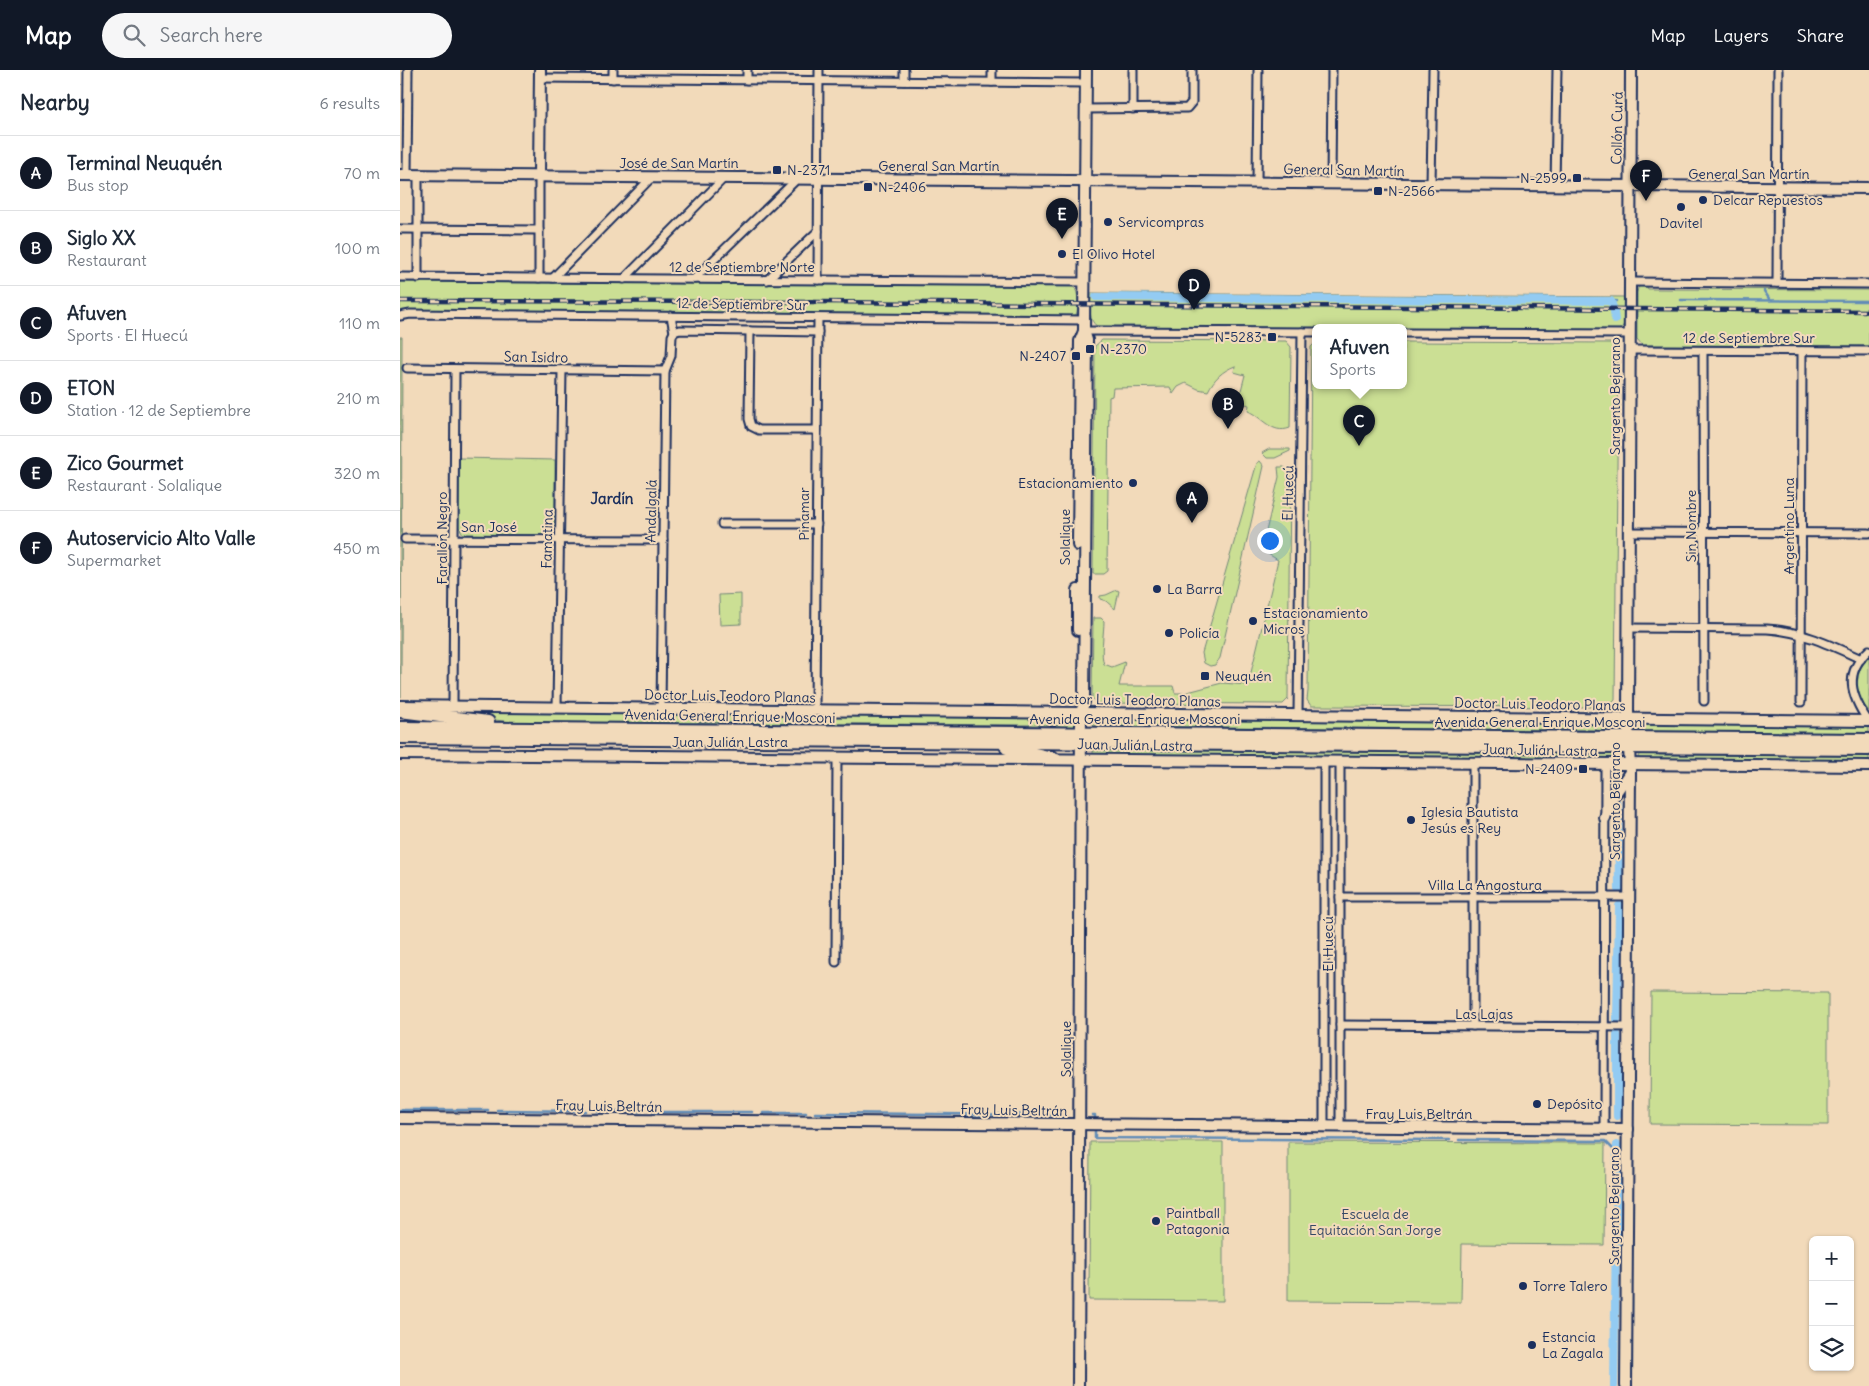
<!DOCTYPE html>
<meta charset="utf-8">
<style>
body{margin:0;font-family:Delius,sans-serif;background:#f6f6f7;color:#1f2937}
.controls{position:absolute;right:15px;bottom:15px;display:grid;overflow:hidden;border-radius:8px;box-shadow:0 1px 4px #0004}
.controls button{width:45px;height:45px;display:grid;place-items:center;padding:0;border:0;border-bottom:1px solid #e0e1e3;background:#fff;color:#1f2937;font:25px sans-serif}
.you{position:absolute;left:869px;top:470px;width:18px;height:18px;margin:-12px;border:4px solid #fff;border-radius:50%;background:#1a73e8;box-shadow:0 0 0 8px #1a73e833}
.badge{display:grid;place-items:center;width:32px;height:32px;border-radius:50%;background:#111827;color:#fff;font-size:16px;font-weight:700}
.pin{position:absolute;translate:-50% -41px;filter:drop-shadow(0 1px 2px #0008)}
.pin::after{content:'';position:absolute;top:26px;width:18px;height:15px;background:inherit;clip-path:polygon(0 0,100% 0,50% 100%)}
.popup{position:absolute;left:912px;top:254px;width:95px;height:65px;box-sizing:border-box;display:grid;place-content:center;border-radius:8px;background:#fff;filter:drop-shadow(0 1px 4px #0005);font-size:16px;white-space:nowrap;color:#747a83}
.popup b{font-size:19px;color:#1f2937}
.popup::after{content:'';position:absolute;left:50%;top:100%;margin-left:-10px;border:10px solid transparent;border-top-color:#fff}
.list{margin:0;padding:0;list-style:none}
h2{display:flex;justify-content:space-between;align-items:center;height:65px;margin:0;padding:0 20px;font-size:21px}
h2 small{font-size:16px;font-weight:400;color:#747a83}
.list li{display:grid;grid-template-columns:32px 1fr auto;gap:15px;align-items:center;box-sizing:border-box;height:75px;padding:0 20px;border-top:1px solid #e0e1e3}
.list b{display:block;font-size:19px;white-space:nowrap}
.list p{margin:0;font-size:16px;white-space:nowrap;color:#747a83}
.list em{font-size:16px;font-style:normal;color:#747a83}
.icon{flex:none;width:28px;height:28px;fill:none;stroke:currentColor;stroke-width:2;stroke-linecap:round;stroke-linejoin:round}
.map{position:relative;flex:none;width:1469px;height:1316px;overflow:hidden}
header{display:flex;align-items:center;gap:30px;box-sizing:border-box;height:70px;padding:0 25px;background:#111827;color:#fff}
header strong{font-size:24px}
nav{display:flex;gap:28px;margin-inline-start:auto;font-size:18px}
.search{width:350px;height:45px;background:#f6f6f7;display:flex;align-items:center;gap:12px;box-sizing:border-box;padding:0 18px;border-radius:28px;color:#747a83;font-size:19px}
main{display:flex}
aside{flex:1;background:#fff}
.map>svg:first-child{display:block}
</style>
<header>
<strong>Map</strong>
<div class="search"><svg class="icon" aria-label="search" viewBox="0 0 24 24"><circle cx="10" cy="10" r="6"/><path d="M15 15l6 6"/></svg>Search here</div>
<nav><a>Map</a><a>Layers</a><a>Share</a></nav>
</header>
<main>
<aside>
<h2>Nearby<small>6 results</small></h2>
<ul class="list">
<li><span class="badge">A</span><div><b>Terminal Neuquén</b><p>Bus stop</p></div><em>70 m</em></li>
<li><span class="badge">B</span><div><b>Siglo XX</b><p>Restaurant</p></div><em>100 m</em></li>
<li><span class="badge">C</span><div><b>Afuven</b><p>Sports · El Huecú</p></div><em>110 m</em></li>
<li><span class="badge">D</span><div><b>ETON</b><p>Station · 12 de Septiembre</p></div><em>210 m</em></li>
<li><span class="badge">E</span><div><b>Zico Gourmet</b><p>Restaurant · Solalique</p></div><em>320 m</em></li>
<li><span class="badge">F</span><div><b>Autoservicio Alto Valle</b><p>Supermarket</p></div><em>450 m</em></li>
</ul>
</aside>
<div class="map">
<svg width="1469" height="1316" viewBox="0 0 1469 1316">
<rect width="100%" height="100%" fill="#f2daba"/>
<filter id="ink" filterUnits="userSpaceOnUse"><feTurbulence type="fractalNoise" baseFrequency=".02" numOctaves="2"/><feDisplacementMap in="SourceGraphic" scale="10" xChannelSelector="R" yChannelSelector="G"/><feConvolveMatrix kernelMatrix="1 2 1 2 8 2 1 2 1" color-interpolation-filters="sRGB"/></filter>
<g filter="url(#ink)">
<!-- green -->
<g fill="#cbdf94" stroke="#738779">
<path d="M0,212L670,216L674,217C679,223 679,237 676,245L669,247L0,243Z"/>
<polygon points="1241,215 1246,215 1248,219 1469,220 1469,276 1242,275 1237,269 1237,223 1238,218"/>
<path d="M691,223L1224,227V254L1221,259L1216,260L697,256C687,250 691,233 691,223Z"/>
<polygon points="0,267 2,267 1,627 0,627"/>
<path d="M702,270L886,271L891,277L890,358C872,365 862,347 848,341L849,335L838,332L845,305L834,302L835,296C822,301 814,309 808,321L798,319L786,313L778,317L773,324L770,317L713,318L712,326L709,327L707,501L703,504H693L695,276Z"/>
<polygon points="1003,272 1211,273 1218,279 1215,630 1208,637 911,636 907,630 908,621 911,277 915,273 915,315 1003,315"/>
<polygon points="869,379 890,379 890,381 875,388 867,388 862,383"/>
<polygon points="59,388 155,390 155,458 153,464 146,466 63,464 59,457"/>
<polygon points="860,391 864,396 820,588 815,595 810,596 804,593 802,583 857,393"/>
<path d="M878,397H884L890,402L888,629L883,634L698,633L692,628L693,548H701L704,551C704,561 700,587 704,594L712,597L725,592L719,616H773L775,623H784L822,613L848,615L878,490L863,481L862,478L879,407Z"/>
<polygon points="717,520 719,521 715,539 706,531 700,529 700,526 706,525"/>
<polygon points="341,524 341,554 320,555 319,525"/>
<path d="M1469,587V641C1454,626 1453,602 1469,587Z"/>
<path d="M18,641L674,647C677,651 677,655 673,658L656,659L650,655L112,652Z"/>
<polygon points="692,647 1217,653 1219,658 1217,663 1200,664 1197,660 695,656 690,653"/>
<polygon points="1235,653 1469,654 1469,663 1238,661 1234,659"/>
<polygon points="714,676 718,680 1216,684 1219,687 1218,690 695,686 693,683 693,679"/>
<polygon points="1256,681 1259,685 1469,686 1469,693 1242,691 1238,687 1240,683"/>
<polygon points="1251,922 1428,923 1428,1055 1250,1054"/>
<polygon points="690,1072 823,1072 823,1231 689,1230"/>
<polygon points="888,1072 1205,1073 1204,1175 1062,1174 1061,1232 888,1231"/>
</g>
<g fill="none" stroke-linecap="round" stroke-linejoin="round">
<!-- stream -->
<g stroke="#638db7" stroke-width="2.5">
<polyline points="1364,221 1370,230"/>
<polyline points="1281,230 1469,231"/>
<polyline points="1211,231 1216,231"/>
<polyline points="0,1040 88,1040"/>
<polyline points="97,1040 185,1041"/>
<polyline points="197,1041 241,1041"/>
<polyline points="253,1042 352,1042"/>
<polyline points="363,1043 406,1043"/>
<polyline points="415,1043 662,1045"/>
<polyline points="692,1045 695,1045 695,1047"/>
<polyline points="695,1061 695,1068 1049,1070"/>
<polyline points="1059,1070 1205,1071 1217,1083"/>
</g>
<!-- canal -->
<g stroke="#93cbf2" stroke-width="8">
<polyline points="696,227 1211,231 1213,237"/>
<polyline points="1214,242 1215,250"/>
<polyline points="1218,735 1219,820"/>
<polyline points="1217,949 1219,836"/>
<polyline points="1217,1046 1217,965"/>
<polyline points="1214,1316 1217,1075"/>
</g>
<defs>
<g id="street">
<polyline points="140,8 686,13"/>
<polyline points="213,9 213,0"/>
<polyline points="347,10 347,0"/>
<polyline points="504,11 504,0"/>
<polyline points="592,12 592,0"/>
<polyline points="686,39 787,38 792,32 792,0"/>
<polyline points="733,39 733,0"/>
<polyline points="7,105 8,0"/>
<polyline points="857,112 858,0"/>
<polyline points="931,113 932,0"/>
<polyline points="1031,114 1033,0"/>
<polyline points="1155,116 1157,0"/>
<polyline points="0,159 139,160"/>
<polyline points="0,207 684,212"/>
<polyline points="18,208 18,105"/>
<polyline points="139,208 139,106"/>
<polyline points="153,208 252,107"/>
<polyline points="224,209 324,108"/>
<polyline points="294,209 398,108"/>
<polyline points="367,210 418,161"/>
<polyline points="418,210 419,0"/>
<polyline points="1230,212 1469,214"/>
<polyline points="1377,213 1378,0"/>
<polyline points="0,246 10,244 684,250"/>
<polyline points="350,261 349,349 351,356 359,360 417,360"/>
<polyline points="684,261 915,262"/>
<polyline points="274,262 280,260 418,262"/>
<polyline points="1003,263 1230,264"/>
<polyline points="1229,280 1469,281"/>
<polyline points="1303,281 1304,631"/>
<polyline points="7,298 265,301"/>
<polyline points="322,454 417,454"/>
<polyline points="1229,462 1469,463"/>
<polyline points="5,469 263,470"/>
<path d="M1228,558L1367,559C1402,561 1430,575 1461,589"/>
<polyline points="1401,632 1402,281"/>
<polyline points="53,637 55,299"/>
<polyline points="157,638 162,300"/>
<polyline points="261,639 265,301 271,286 272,266 274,262 271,246"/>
<polyline points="415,640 418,248"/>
<polyline points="898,645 902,262"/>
<path d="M1468,651C1451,626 1443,603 1469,580"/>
<polyline points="924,691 924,1057"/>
<polyline points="1073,693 1073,956"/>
<polyline points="940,827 1229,827"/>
<polyline points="436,892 437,687"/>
<polyline points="940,955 1229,957"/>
<polyline points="940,1057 940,691"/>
<polyline points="1204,1059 1205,694"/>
</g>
<g id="secondary">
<polyline points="0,105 1469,118"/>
<polyline points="139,106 140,0"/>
<polyline points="678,475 680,271 684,261 686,0"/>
<polyline points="678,560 678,520"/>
<polyline points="0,636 1469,651"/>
<polyline points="0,684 1469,696"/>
<polyline points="1205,748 1211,730 1230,702"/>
<polyline points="0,1048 1228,1059"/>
<polyline points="678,1316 681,643 684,632 687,270 684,261"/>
<polyline points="1226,1316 1230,702 1228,648 1231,0"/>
</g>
<g id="highway">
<polyline points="0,641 88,652"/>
<polyline points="0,658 1469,670"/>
<polyline points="0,667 1469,679"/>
<polyline points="607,678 653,688"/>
</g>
</defs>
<!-- street casing -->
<use href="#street" stroke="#1b2f5e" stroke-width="11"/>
<!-- secondary casing -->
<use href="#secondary" stroke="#1b2f5e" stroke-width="14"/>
<!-- highway casing -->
<use href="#highway" stroke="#1b2f5e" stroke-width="16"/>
<!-- street -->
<use href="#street" stroke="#f2daba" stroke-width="7"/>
<!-- secondary -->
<use href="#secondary" stroke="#f2daba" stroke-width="10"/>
<!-- highway -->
<use href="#highway" stroke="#f2daba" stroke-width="12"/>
<defs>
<polyline id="rail" points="0,231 418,232 1469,241"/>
</defs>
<!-- rail casing -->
<use href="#rail" stroke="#1b2f5e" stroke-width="4.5"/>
<!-- rail -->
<use href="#rail" stroke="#f2daba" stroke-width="2.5" stroke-dasharray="8" stroke-linecap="butt"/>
</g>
</g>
<!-- markers -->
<g fill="#1b2f5e" stroke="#f2daba" stroke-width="2">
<rect x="372" y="95" width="10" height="10" rx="2.5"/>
<rect x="1172" y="103" width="10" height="10" rx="2.5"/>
<rect x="463" y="112" width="10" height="10" rx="2.5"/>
<rect x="973" y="116" width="10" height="10" rx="2.5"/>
<circle cx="1303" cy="130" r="5"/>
<circle cx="1281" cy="137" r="5"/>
<circle cx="708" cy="152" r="5"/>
<circle cx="662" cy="184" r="5"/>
<rect x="867" y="262" width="10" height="10" rx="2.5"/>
<rect x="685" y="274" width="10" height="10" rx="2.5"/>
<rect x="671" y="281" width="10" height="10" rx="2.5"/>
<circle cx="733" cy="413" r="5"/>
<circle cx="757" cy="519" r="5"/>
<circle cx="853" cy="551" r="5"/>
<circle cx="769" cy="563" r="5"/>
<rect x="800" y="601" width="10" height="10" rx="2.5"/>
<rect x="1178" y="694" width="10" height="10" rx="2.5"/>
<circle cx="1011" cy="750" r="5"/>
<circle cx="1137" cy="1034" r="5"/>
<circle cx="756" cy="1151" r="5"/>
<circle cx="1123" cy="1216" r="5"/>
<circle cx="1132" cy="1275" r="5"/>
</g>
<g text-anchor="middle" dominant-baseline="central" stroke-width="4" stroke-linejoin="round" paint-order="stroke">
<!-- street labels -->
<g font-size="14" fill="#1b2f5e" stroke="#f2daba">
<text transform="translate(1217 58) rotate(-89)">Collón Curá</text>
<text x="279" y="93">José de San Martín</text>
<text x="539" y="96">General San Martín</text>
<text transform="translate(944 100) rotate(1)">General San Martín</text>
<text x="1349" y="104">General San Martín</text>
<text x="342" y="197">12 de Septiembre Norte</text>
<text transform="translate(342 234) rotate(1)">12 de Septiembre Sur</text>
<text x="1349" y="268">12 de Septiembre Sur</text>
<text transform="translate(136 287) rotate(1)">San Isidro</text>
<text transform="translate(1215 326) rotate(-90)">Sargento Bejarano</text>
<text transform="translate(888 423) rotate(-89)">El Huecú</text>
<text transform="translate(251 441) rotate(-89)">Andalgalá</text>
<text transform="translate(404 444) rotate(-90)">Pinamar</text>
<text transform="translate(1291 456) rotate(-90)">Sin Nombre</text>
<text transform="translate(1389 456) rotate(-90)">Argentino Luna</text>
<text x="89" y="457">San José</text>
<text transform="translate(665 467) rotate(-90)">Solalique</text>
<text transform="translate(42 468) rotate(-90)">Farallón Negro</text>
<text transform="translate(147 469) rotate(-89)">Famatina</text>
<text transform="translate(330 626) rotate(1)">Doctor Luis Teodoro Planas</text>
<text transform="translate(735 630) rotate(1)">Doctor Luis Teodoro Planas</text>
<text transform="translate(1140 634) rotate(1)">Doctor Luis Teodoro Planas</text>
<text transform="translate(330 646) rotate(1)">Avenida General Enrique Mosconi</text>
<text x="735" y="649">Avenida General Enrique Mosconi</text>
<text x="1140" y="652">Avenida General Enrique Mosconi</text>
<text x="330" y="672">Juan Julián Lastra</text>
<text transform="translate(735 675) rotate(1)">Juan Julián Lastra</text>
<text transform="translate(1140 680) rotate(1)">Juan Julián Lastra</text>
<text transform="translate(1215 731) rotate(-90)">Sargento Bejarano</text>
<text x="1085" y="815">Villa La Angostura</text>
<text transform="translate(928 874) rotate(-90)">El Huecú</text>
<text x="1084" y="944">Las Lajas</text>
<text transform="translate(666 979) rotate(-90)">Solalique</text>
<text transform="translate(209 1036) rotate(1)">Fray Luis Beltrán</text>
<text transform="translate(614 1040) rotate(1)">Fray Luis Beltrán</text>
<text x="1019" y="1044">Fray Luis Beltrán</text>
<text transform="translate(1214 1136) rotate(-90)">Sargento Bejarano</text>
</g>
<!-- poi labels -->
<g font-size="14" fill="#1b2f5e" stroke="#f2daba" text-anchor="start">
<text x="387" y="100">N-2371</text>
<text x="1167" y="108" text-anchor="end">N-2599</text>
<text x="478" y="117">N-2406</text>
<text x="988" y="121">N-2566</text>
<text x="1313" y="130">Delcar Repuestos</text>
<text x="718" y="152">Servicompras</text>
<text x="1281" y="153" text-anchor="middle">Davitel</text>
<text x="672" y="184">El Olivo Hotel</text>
<text x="862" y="267" text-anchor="end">N-5283</text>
<text x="700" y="279">N-2370</text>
<text x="666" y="286" text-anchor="end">N-2407</text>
<text x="723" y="413" text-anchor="end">Estacionamiento</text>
<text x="767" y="519">La Barra</text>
<text x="863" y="543">Estacionamiento<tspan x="863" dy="16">Micros</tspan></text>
<text x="779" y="563">Policía</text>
<text x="815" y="606">Neuquén</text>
<text x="1173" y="699" text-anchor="end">N-2409</text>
<text x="1021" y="742">Iglesia Bautista<tspan x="1021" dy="16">Jesús es Rey</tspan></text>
<text x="1147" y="1034">Depósito</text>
<text x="766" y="1143">Paintball<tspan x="766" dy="16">Patagonia</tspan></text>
<text x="1133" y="1216">Torre Talero</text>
<text x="1142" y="1267">Estancia<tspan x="1142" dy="16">La Zagala</tspan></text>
</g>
<!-- park labels -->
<g font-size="14" fill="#354966" stroke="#f2daba">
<text x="975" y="1144">Escuela de<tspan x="975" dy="16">Equitación San Jorge</tspan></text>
</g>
<!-- neighbourhood labels -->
<g font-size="15" font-weight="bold" fill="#1b2f5e" stroke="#f2daba">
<text x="212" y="428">Jardín</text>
</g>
</g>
</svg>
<div class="controls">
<button>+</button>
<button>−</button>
<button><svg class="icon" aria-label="layers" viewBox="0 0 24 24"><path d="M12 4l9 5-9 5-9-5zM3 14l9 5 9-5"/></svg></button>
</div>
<div class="you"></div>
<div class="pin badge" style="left:792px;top:453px">A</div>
<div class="pin badge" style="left:828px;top:359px">B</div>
<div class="pin badge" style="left:959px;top:376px">C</div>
<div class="popup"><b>Afuven</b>Sports</div>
<div class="pin badge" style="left:794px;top:240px">D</div>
<div class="pin badge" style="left:662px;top:169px">E</div>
<div class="pin badge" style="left:1246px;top:131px">F</div>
</div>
</main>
